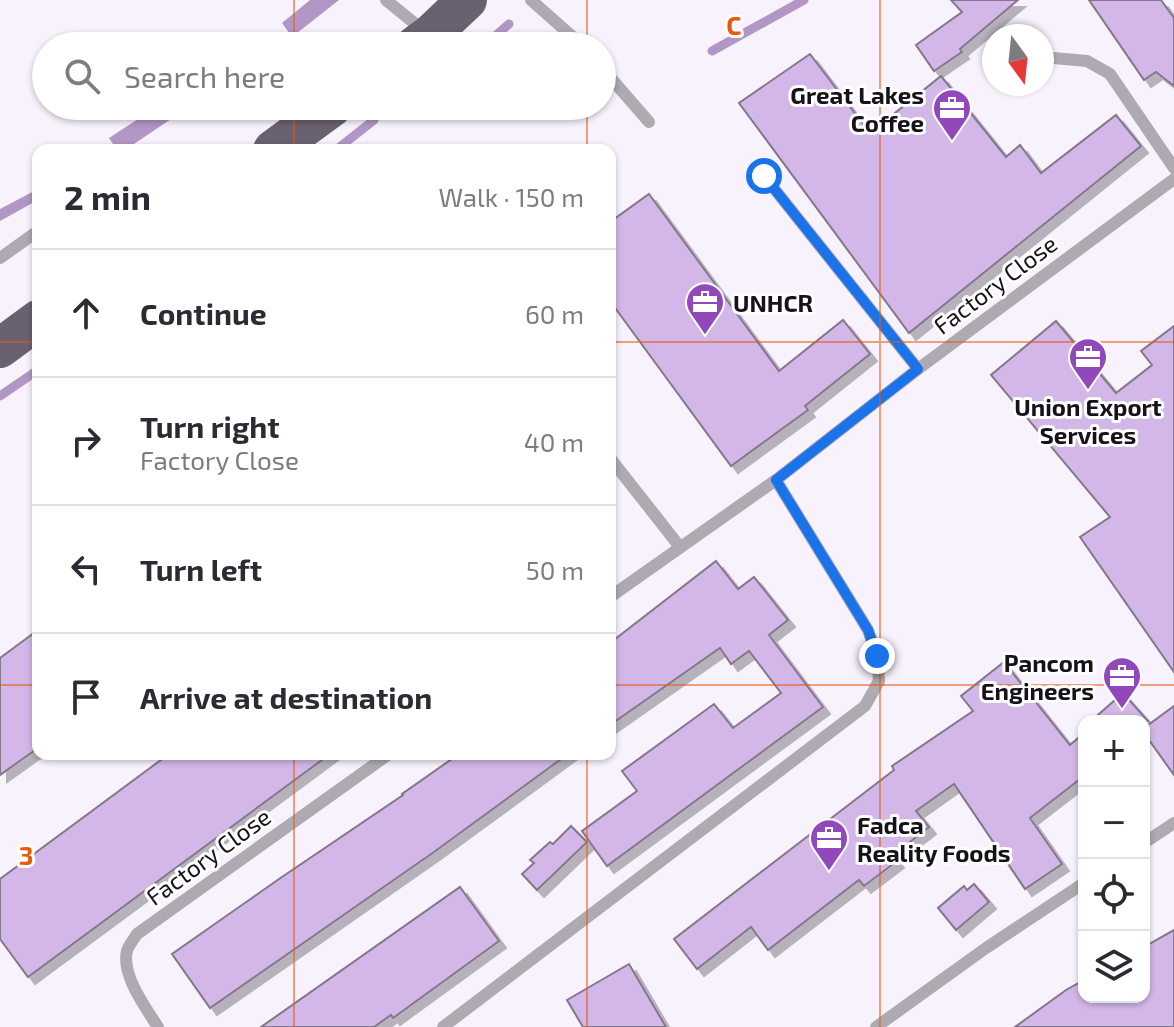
<!DOCTYPE html>
<meta charset="utf-8">
<style>
body{margin:0;font-family:"Exo 2",sans-serif;background:#f2f2f3;color:#2b2b33}
.controls{position:absolute;right:24px;bottom:24px;display:grid;overflow:hidden;border-radius:16px;box-shadow:0 2px 6px #0004}
.controls button{width:72px;height:72px;display:grid;place-items:center;padding:0;border:0;border-bottom:2px solid #e1e1e2;background:#fff;color:#2b2b33;font:40px sans-serif}
.compass{position:absolute;left:982px;top:24px;width:72px;height:72px;border-radius:50%;background:#fff;box-shadow:0 2px 6px #0004;rotate:165deg}
.stop{position:absolute;width:24px;height:24px;margin:-18px;border:6px solid #1a73e8;border-radius:50%;background:#fff}
.stop.end{background:#1a73e8;border-color:#fff;box-shadow:0 2px 8px #0008}
.list{margin:0;padding:0;list-style:none}
h2{display:flex;justify-content:space-between;align-items:center;height:104px;margin:0;padding:0 32px;font-size:34px}
h2 small{font-size:26px;font-weight:400;color:#7c7c81}
.list li{display:grid;grid-template-columns:52px 1fr auto;gap:24px;align-items:center;box-sizing:border-box;height:128px;padding:0 32px;border-top:2px solid #e1e1e2}
.list b{display:block;font-size:30px;white-space:nowrap}
.list p{margin:0;font-size:26px;white-space:nowrap;color:#7c7c81}
.list em{font-size:26px;font-style:normal;color:#7c7c81}
.icon{flex:none;width:44px;height:44px;fill:none;stroke:currentColor;stroke-width:2;stroke-linecap:round;stroke-linejoin:round}
.map{position:relative;flex:none;width:1174px;height:1027px;overflow:hidden}
.search{position:absolute;background:#fff;box-shadow:0 2px 6px #0004;left:32px;top:32px;width:584px;height:88px;display:flex;align-items:center;gap:20px;box-sizing:border-box;padding:0 28px;border-radius:44px;color:#7c7c81;font-size:30px}
.panel{position:absolute;background:#fff;box-shadow:0 2px 6px #0004;left:32px;top:144px;width:584px;height:616px;border-radius:16px}
.map>svg:first-child{display:block}
</style>
<div class="map">
<svg width="1174" height="1027" viewBox="0 0 1174 1027">
<defs>
<filter id="shadow"><feDropShadow dx="7" dy="7" stdDeviation="0" flood-color="#0004"/></filter>
</defs>
<rect width="100%" height="100%" fill="#f8f2fd"/>
<!-- water -->
<g fill="#b296c5">
<polygon points="310,0 339,0 292,37 282,23"/>
<polygon points="158,106 201,106 171,119 125,150 117,150 109,138"/>
<polygon points="38,189 38,200 0,221 0,209"/>
</g>
<g fill="none" stroke-linecap="round" stroke-linejoin="round">
<!-- stream -->
<g stroke="#b296c5" stroke-width="9">
<polyline points="484,46 509,24"/>
<polyline points="712,51 804,0"/>
<polyline points="336,150 374,120"/>
<polyline points="0,396 38,370"/>
</g>
</g>
<!-- building -->
<g fill="#d3b7e8" stroke="#827889" stroke-width="2" filter="url(#shadow)">
<polygon points="951,0 1018,0 960,49 962,52 934,71 916,45 962,12"/>
<polygon points="1089,0 1161,0 1174,18 1174,86 1156,72 1144,80"/>
<polygon points="810,54 870,133 941,76 1006,157 1020,145 1041,173 1116,115 1141,146 909,333 739,103"/>
<polygon points="649,194 779,371 843,320 870,354 805,406 808,410 731,466 610,301 610,222"/>
<polygon points="1056,321 1116,393 1152,365 1141,351 1174,326 1174,672 1080,537 1110,517 991,375"/>
<polygon points="716,561 738,589 754,577 788,620 769,635 823,707 607,866 582,831 637,791 622,771 714,704 733,728 781,693 749,651 731,664 720,648 610,725 610,643"/>
<polygon points="38,630 38,748 0,775 0,658"/>
<polygon points="1004,662 1070,745 1084,733 1084,776 1030,818 1062,864 1025,889 954,784 916,811 929,827 892,856 897,861 864,886 859,880 768,950 751,927 697,969 674,939 894,770 892,766 973,711 961,696"/>
<polygon points="1123,693 1148,721 1091,721"/>
<polygon points="1174,706 1174,775 1144,733 1144,728"/>
<polygon points="169,754 330,754 28,977 0,939 0,879"/>
<polygon points="459,754 568,754 434,852 210,1008 172,954 279,879 403,795 402,794"/>
<polygon points="571,826 587,842 537,890 522,874 534,863 530,860 550,842 553,844"/>
<polygon points="974,884 989,902 956,930 938,908 964,886 967,890"/>
<polygon points="460,887 499,941 393,1018 391,1015 374,1027 261,1027"/>
<polygon points="1174,930 1174,1027 1015,1027 1066,990 1084,980 1084,997 1144,997 1144,947"/>
<polygon points="629,964 666,1027 583,1027 567,1000"/>
</g>
<g fill="none" stroke-linecap="round" stroke-linejoin="round">
<!-- service -->
<g stroke="#aeaab1" stroke-width="12">
<polyline points="386,0 424,31"/>
<polyline points="531,0 583,46"/>
<polyline points="1042,57 1087,61 1110,74 1174,168"/>
<polyline points="602,68 649,122"/>
<polyline points="764,176 918,369"/>
<polyline points="0,258 38,231"/>
<polyline points="610,458 680,547"/>
<polyline points="610,597 776,480 918,369 1174,179"/>
<polyline points="1144,843 1174,823"/>
<path d="M158,1027C146,1008 121,975 127,951C128,946 134,939 137,934L389,754"/>
<polyline points="443,1027 865,706 879,681 877,656 868,630 776,480"/>
<polyline points="876,1027 986,948 1084,883"/>
</g>
<!-- trunk -->
<g stroke="#6a6170" stroke-width="40">
<polyline points="415,46 430,35 467,0"/>
<polyline points="273,150 333,106"/>
<polyline points="0,348 38,320"/>
</g>
</g>
<g fill="none" stroke-linecap="round" stroke-linejoin="round">
<!-- route -->
<polyline stroke="#1a73e8" stroke-width="10" points="764,176 918,369 776,480 868,630 877,656"/>
</g>
<!-- grid -->
<path fill="none" stroke="#e8590c" stroke-width="2" stroke-opacity="0.55" d="M294,0V46M587,0V46M880,0V1027M294,106V150M587,106V150M0,342H38M610,342H1174M0,685H38M610,685H1174M294,754V1027M587,754V1027"/>
<!-- icons -->
<defs>
<symbol id="office-pin" viewBox="-11 -11 22 30"><path d="M0 17L-7.5 6A9.5 9.5 0 1 1 7.5 6Z" fill="#9048ba" stroke="#fff"/><path d="M-6-3h4V-5.5h4V-3h4V5H-6ZM-1-4.5V-3h2v-1.5ZM-6 0V1H6V0Z" fill="#fff"/></symbol>
</defs>
<g fill-rule="evenodd">
<use href="#office-pin" x="930" y="86" width="44" height="60"/>
<use href="#office-pin" x="683" y="280" width="44" height="60"/>
<use href="#office-pin" x="1066" y="335" width="44" height="60"/>
<use href="#office-pin" x="1100" y="654" width="44" height="60"/>
<use href="#office-pin" x="807" y="816" width="44" height="60"/>
</g>
<g text-anchor="middle" dominant-baseline="central" stroke-width="6" stroke-linejoin="round" paint-order="stroke">
<!-- poi labels -->
<g font-size="24" font-weight="bold" fill="#161219" stroke="#fff" text-anchor="end">
<text x="924" y="94">Great Lakes<tspan x="924" dy="28">Coffee</tspan></text>
<text x="733" y="302" text-anchor="start">UNHCR</text>
<text x="1088" y="406" text-anchor="middle">Union Export<tspan x="1088" dy="28">Services</tspan></text>
<text x="1094" y="662">Pancom<tspan x="1094" dy="28">Engineers</tspan></text>
<text x="857" y="824" text-anchor="start">Fadca<tspan x="857" dy="28">Reality Foods</tspan></text>
</g>
<!-- street labels -->
<g font-size="24" fill="#161219" stroke="#fff">
<text transform="translate(995 284) rotate(-37)">Factory Close</text>
<text transform="translate(208 856) rotate(-36)">Factory Close</text>
</g>
</g>
<g font-size="26" text-anchor="middle" font-weight="bold" fill="#e8590c" stroke="#fff" stroke-width="6" stroke-linejoin="round" paint-order="stroke">
<text x="734" y="35">C</text>
<text x="26" y="865">3</text>
</g>
</svg>
<div class="controls">
<button>+</button>
<button>−</button>
<button><svg class="icon" aria-label="locate" viewBox="0 0 24 24"><circle cx="12" cy="12" r="6"/><path d="M12 2v4M12 18v4M2 12h4M18 12h4"/></svg></button>
<button><svg class="icon" aria-label="layers" viewBox="0 0 24 24"><path d="M12 4l9 5-9 5-9-5zM3 14l9 5 9-5"/></svg></button>
</div>
<svg class="compass" viewBox="-18 -18 36 36"><path d="M0-13l5 13h-10z" fill="#e53935"/><path d="M0 13l5-13h-10z" fill="#7c7c81"/></svg>
<div class="stop" style="left:764px;top:176px"></div>
<div class="stop end" style="left:877px;top:656px"></div>
<div class="search"><svg class="icon" aria-label="search" viewBox="0 0 24 24"><circle cx="10" cy="10" r="6"/><path d="M15 15l6 6"/></svg>Search here</div>
<section class="panel">
<h2>2 min<small>Walk · 150 m</small></h2>
<ul class="list">
<li><svg class="icon" aria-label="ahead" viewBox="0 0 24 24"><path d="M12 20V5M6 11l6-6 6 6"/></svg><div><b>Continue</b></div><em>60 m</em></li>
<li><svg class="icon" aria-label="right" viewBox="0 0 24 24"><path d="M7 20v-9h11M14 6l5 5-5 5"/></svg><div><b>Turn right</b><p>Factory Close</p></div><em>40 m</em></li>
<li><svg class="icon" aria-label="left" viewBox="0 0 24 24"><path d="M17 20v-9H6M10 6l-5 5 5 5"/></svg><div><b>Turn left</b></div><em>50 m</em></li>
<li><svg class="icon" aria-label="arrive" viewBox="0 0 24 24"><path d="M6 21V4h12l-3 4 3 4H6"/></svg><div><b>Arrive at destination</b></div></li>
</ul>
</section>
</div>
